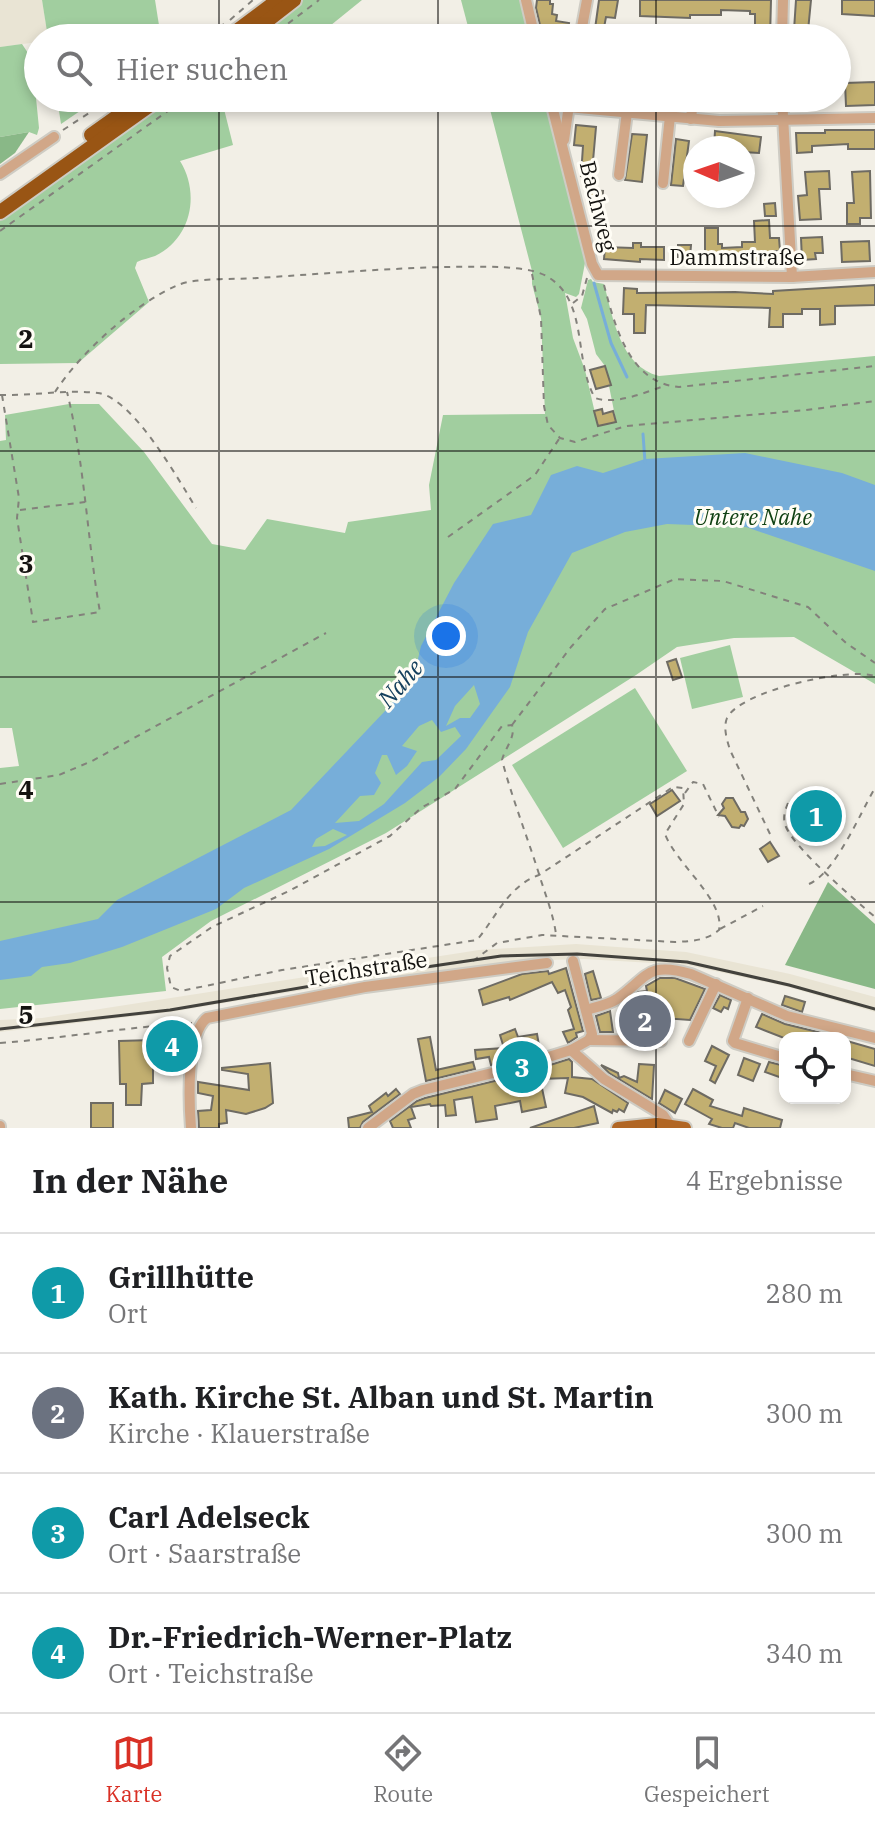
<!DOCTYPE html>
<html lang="de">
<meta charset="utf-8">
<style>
body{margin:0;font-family:"IBM Plex Serif",serif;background:#f2f2f2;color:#202124}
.controls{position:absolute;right:24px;bottom:24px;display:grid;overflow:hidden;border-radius:16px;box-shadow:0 4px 12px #0003}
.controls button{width:72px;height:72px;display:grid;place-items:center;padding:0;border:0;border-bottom:2px solid #e0e0e0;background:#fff;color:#202124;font:40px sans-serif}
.compass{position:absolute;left:683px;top:136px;width:72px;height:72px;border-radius:50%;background:#fff;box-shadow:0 4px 12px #0003;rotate:272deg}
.you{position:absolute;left:446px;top:636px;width:28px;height:28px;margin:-20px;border:6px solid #fff;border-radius:50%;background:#1a73e8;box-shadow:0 0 0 12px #1a73e833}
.badge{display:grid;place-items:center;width:52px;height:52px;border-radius:50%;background:#d93025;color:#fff;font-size:26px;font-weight:700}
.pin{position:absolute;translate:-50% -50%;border:4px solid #fff;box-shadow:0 2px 8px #0006}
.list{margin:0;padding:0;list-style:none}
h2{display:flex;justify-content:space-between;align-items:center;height:104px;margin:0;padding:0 32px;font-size:34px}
h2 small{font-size:26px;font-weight:400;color:#757577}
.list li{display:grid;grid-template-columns:52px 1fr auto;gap:24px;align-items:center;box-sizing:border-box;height:120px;padding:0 32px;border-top:2px solid #e0e0e0}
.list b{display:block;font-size:30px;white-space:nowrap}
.list p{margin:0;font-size:26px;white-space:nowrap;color:#757577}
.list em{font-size:26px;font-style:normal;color:#757577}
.icon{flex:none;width:44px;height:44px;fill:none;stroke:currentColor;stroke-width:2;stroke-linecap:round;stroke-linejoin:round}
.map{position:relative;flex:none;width:875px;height:1128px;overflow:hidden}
.search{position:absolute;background:#fff;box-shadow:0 4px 12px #0003;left:24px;right:24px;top:24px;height:88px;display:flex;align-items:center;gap:20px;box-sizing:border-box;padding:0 28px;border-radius:44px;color:#757577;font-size:30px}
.sheet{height:584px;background:#fff}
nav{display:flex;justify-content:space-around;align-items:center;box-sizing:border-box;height:112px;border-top:2px solid #e0e0e0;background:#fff;font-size:22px;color:#757577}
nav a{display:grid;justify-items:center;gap:4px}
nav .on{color:#d93025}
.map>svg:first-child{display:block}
</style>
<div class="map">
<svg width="875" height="1128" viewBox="0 0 875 1128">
<rect width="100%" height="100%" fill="#f2efe6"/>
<!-- built -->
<g fill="#e9e4d4">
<polygon points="0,0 42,0 48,38 38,38 38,42 0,47"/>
<polygon points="576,944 686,952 790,974 875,997 875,1012 788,987 687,965 584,959 550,960 395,980 393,975 171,1012 0,1032 0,1020 42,1018 479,950"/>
</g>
<!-- green -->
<g fill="#a1ce9f">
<polygon points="42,0 155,0 161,38 48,38"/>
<polygon points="303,0 362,0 315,38 255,38"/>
<polygon points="461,0 526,0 535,38 471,38"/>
<polygon points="22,44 32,59 25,60 26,68 33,68 39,128 37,135 29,132 0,137 0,47"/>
<polygon points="57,98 99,98 61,124"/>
<path d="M171,98H233L223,105L233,145L180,161C200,193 192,238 155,256C150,258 143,259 137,262L135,268L149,302L78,363L0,364V219Z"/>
<path d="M487,98H550L585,251V263L579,294L576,297L565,293L573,338L585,370L598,426L616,421L605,366L596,354L587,319L581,308L588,280L591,279L593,282L604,284C613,318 620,366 659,376L875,356V684L794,637L734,638L677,647L636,675L386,833L211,921L162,957L166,991L0,1009V768L19,766L12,728H0V441L6,440L5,415L69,404H99L144,452L212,544L245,550L267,519L345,533L348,522L431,510L429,485L443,415L545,414L541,318L532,284V271Z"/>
<polygon points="730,645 743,697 692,709 680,658"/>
<polygon points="635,688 687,771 563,848 512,765"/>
</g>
<!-- forest -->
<g fill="#89b887">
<polygon points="29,132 15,153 0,164 0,137"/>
<polygon points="828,882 875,924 875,989 785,965"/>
</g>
<!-- water -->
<path fill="#77aed9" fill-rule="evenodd" d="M745,453L842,473L875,485V571L746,527L667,524L625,532L572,553L528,632L510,687L466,749L439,777L405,803L329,849L244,888L216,909L122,947L70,963L42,967L31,976L0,980V941L98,919L117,900L291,810L385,711L414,676L421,646L454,583L493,524L531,515L551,475L577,466L603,473L645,459ZM474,685L480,704L470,718H460L446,726L455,706ZM432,720L441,732L455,727L461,736L436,760L422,762L384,804L359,821L335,823L360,796L374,795L381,783L375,773L382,755H387L396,775L407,766L417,751L402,746L419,726ZM333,829L347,835L325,846L312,847L316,839Z"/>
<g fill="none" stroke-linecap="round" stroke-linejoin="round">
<!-- stream -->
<g stroke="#77aed9" stroke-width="3">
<polyline points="594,283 611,343 627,377"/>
<polyline points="643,434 645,462"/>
</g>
</g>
<!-- building -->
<g fill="#c2af70" stroke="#6e6b63" stroke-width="2">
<polygon points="537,0 550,0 550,4 553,4 552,14 557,15 556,21 569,23 567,38 550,38 551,29 540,25 536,8"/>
<polygon points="599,0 618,0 615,18 606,17 602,38 589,38 591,28 595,29"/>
<polygon points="640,0 771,0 770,38 755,38 755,14 750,14 750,11 721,10 721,15 690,15 690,18 640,16"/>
<polygon points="796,0 811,0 808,31 794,30"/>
<polygon points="842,0 875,0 875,16 842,14"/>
<polygon points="875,82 875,105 846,106 845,83"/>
<polygon points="706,98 723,98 722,109 705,108"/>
<rect x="795" y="98" width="16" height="10"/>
<polygon points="576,125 596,127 593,161 596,161 595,177 581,176 583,146 574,145"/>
<polygon points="825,130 875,130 875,149 848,149 848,144 812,146 812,152 797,153 796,133 825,133"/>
<polygon points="715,131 761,137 759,153 743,152 743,148 714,147"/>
<polygon points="632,134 647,135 642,182 625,180"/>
<polygon points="676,139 689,141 683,186 671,185"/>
<polygon points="829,171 830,189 819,189 821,219 800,220 798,196 807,195 805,172"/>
<polygon points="870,171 871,218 860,218 860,224 847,224 847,203 854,203 852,172"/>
<polygon points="590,190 603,191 602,204 589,203"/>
<polygon points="775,203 776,216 765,216 764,204"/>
<polygon points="769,220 770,238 779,238 780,251 775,251 775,263 732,261 732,256 705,256 705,228 718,228 718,244 722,244 722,248 742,247 742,242 755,242 754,221"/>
<polygon points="822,237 823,253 815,253 816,259 802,260 801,238"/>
<polygon points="869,241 870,261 842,262 841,242"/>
<polygon points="633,243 641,243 641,247 664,247 664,260 640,259 640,262 604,259 605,247 633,248"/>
<polygon points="678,245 691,245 690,257 678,257"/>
<polygon points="875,285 875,305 835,306 835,324 820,325 820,309 802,309 802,314 783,314 783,327 769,327 770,308 646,305 645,333 634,333 634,314 623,314 624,288 637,289 637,293 735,292 773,294 773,291"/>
<polygon points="605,366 611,385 596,389 590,370"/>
<polygon points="602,409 603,414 613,411 616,422 598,426 594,411"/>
<polygon points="676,659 682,677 673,680 667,662"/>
<polygon points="672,790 680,801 657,816 650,804"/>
<polygon points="726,798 733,798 741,812 745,812 748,819 744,826 741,825 739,828 732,827 725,816 718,815 724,808 722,804"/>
<circle cx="817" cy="818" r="8"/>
<polygon points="770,842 779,856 768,862 760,849"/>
<polygon points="566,968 583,1031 576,1033 577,1037 568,1043 563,1032 574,1029 568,1010 571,1007 565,990 558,993 552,982 510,1000 509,997 483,1005 479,990 522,974 548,971 549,974"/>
<polygon points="593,971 601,998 591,1000 585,974"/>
<polygon points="660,978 675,978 705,989 690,1020 663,1018 663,1023 656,1029 656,1033 644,1033 644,1026 627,1025 628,1015 624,1012 629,1008 628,1001 638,992 647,991 646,986"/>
<polygon points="720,995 731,1000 728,1009 724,1007 721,1012 713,1008"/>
<polygon points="785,996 805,1002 802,1012 782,1005"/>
<polygon points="610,1011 613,1032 600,1032 596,1016"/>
<polygon points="762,1014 785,1024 822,1033 821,1038 784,1038 756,1027"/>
<polygon points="515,1029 518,1037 537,1034 540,1051 491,1065 489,1057 476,1059 475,1050 504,1048 500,1035"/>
<polygon points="430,1037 436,1070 473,1062 475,1069 426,1081 418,1039"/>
<polygon points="153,1040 153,1083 142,1084 141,1105 126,1105 126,1084 120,1084 119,1041"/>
<polygon points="847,1041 875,1049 875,1066 845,1057"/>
<polygon points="712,1046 729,1055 715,1083 710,1080 716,1066 705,1061"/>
<polygon points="744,1058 760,1064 753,1081 738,1075"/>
<polygon points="569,1059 572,1062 572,1077 592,1079 628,1103 624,1112 619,1109 617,1112 613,1110 612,1113 583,1097 565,1093 568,1078 540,1079 546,1107 522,1112 520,1101 495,1106 497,1119 476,1122 472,1097 454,1100 456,1115 446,1116 445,1105 431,1106 430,1104 411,1107 415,1118 408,1120 411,1128 393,1128 390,1121 417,1101 425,1098 515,1076"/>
<polygon points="769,1062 785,1066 785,1079 765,1072"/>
<polygon points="270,1063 273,1103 265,1108 246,1114 226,1110 227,1123 219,1124 219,1128 199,1128 198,1111 211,1110 213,1096 198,1093 198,1082 249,1090 248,1074 222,1070 222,1068"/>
<polygon points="639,1064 654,1065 652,1099 609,1073 601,1065 618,1073 619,1078 624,1076 637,1082"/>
<polygon points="396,1089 400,1094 363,1122 360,1128 349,1128 348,1118 372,1112 369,1106 386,1093 388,1096"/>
<polygon points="693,1089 713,1100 710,1106 742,1116 744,1108 782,1120 780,1128 749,1128 735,1123 733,1128 722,1128 709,1124 712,1119 685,1104"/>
<polygon points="665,1090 682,1099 675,1113 659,1103"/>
<rect x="91" y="1103" width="22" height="25"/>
<polygon points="594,1106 598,1123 574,1128 530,1128"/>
</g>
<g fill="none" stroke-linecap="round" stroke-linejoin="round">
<defs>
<g id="minor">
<polyline points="526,0 535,38"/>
<polyline points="580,38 587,0"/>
<polyline points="782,38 783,0"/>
<polyline points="550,98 592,264 598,275 792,277 875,272"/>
<polyline points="782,98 792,277"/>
<polyline points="568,107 719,121 875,118"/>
<polyline points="615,111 616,98"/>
<polyline points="691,119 693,98"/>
<polyline points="564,140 570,98"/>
<polyline points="0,174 54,137"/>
<polyline points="619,175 627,112"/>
<polyline points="663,183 670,116"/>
<polyline points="748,998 733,1041 735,1043 785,1058"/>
<path d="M586,1010C596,1007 608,1005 617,999C648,977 647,961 691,974L787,1016L875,1038"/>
<polyline points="589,1040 661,1041"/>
<polyline points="689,1041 716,984"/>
<polyline points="571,1050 589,1040 592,1034 573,961"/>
<polyline points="845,1074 875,1081"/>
<polyline points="0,1126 0,1128"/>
<path d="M191,1128C189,1102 186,1034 207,1018L365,987L547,963"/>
<polyline points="368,1128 413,1094 423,1090 513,1068 571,1050 604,1079 663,1115 669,1124"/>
</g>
<polyline id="major" points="618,1128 657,1124 685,1128"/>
<g id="highway">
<polyline points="227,38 278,0"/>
<polyline points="245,38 294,0"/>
<polyline points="91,135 143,98"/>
<polyline points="0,212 160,98"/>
</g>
</defs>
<!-- minor casing -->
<use href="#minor" stroke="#ceccc4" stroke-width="14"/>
<!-- major casing -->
<use href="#major" stroke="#ceccc4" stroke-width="16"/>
<!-- highway casing -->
<use href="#highway" stroke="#ceccc4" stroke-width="18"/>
<!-- path -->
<g stroke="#83817b" stroke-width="2" stroke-dasharray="6 6" stroke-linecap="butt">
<polyline points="230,20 253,0"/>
<polyline points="203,38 224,24"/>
<polyline points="269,38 319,0"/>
<polyline points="63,130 112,98"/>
<polyline points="0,231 186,98"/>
<polyline points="532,274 541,318 544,406 548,425 560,438 575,442 626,426 806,410 875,401"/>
<path d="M604,285C615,326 629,383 679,387L875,366"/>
<polyline points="573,303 582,296 587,278"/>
<path d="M55,392C81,352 134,304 178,285C197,277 235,280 257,278C337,273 419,265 500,267C514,268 535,269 548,277C589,302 573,360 595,398C615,405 644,393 664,386"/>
<path d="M0,395C33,396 66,389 98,393C133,398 178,479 196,508"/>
<path d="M2,395L19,498L17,518L33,622L100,612C87,539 85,465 67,392"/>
<polyline points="20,510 85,502"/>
<polyline points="448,537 535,475 559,439"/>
<polyline points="512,725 571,647 605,609 675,579 723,581 808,607 846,643 875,663"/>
<polyline points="0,784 59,775 92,761 326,633"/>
<polyline points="685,793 693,782 703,784 719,817"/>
<path d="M788,803C785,811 782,818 786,827C796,850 854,899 875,917"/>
<path d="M770,834L730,750C727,740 723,728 727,718C740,691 847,667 875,676"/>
<path d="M809,884C836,872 859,815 875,788"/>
<polyline points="720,929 763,906"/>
<path d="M473,961L497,943L542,935L675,942C691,941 706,941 719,930C725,900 676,864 665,834L684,804L683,788L673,787L539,875C508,886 497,916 477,940L282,970L181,991L171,987L167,968L170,956L212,927L289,891L390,836L421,808L455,789L502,726L512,725C516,737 505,748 502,760C512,798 527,836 539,874C545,894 553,913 556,934"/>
<path d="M0,1043C64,1038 128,1027 192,1023"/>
</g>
<!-- minor -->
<use href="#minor" stroke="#d1a788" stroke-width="10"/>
<!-- major -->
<use href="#major" stroke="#b16624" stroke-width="12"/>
<!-- highway -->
<use href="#highway" stroke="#995514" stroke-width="14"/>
<!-- rail -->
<polyline stroke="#43423d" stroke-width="3" points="0,1029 170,1010 399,971 501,956 577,954 687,962 789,985 875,1009"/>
</g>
<!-- grid -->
<path fill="none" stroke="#141310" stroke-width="2" stroke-opacity="0.55" d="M219,0V38M438,0V38M656,0V38M219,98V1128M438,98V1128M656,98V1128M0,226H875M0,451H875M0,677H875M0,902H875"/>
<g text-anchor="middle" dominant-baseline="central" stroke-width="6" stroke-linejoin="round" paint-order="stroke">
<!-- street labels -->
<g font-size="22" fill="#141310" stroke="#fffdf5">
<text transform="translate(599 206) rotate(76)">Bachweg</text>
<text x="737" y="256">Dammstraße</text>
<text transform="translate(366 968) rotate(-9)">Teichstraße</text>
</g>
<!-- park labels -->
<g font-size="22" font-style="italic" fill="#104112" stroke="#fffdf5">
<text x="753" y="516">Untere Nahe</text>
</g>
<!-- water labels -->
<g font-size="24" font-style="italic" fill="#15405d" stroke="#fffdf5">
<text transform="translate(400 683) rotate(-49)">Nahe</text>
</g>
</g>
<g font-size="26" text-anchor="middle" font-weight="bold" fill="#141310" stroke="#fffdf5" stroke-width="6" stroke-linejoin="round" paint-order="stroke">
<text x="26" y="348">2</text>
<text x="26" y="573">3</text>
<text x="26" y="799">4</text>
<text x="26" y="1024">5</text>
</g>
</svg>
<div class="controls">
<button><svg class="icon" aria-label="locate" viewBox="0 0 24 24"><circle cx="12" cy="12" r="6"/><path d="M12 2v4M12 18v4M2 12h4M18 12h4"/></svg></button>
</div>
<svg class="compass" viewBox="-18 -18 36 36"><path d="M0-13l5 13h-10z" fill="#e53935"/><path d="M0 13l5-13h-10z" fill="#757577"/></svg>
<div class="you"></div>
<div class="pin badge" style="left:816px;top:816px;background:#0f9aa8">1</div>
<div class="pin badge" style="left:645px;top:1021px;background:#6b7280">2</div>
<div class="pin badge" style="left:522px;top:1067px;background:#0f9aa8">3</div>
<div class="pin badge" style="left:172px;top:1046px;background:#0f9aa8">4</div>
<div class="search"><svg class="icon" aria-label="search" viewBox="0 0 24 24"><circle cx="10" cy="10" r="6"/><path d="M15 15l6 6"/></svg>Hier suchen</div>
</div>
<section class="sheet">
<h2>In der Nähe<small>4 Ergebnisse</small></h2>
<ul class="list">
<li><span class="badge" style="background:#0f9aa8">1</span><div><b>Grillhütte</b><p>Ort</p></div><em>280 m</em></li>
<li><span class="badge" style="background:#6b7280">2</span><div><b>Kath. Kirche St. Alban und St. Martin</b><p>Kirche · Klauerstraße</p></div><em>300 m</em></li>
<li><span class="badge" style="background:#0f9aa8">3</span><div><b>Carl Adelseck</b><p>Ort · Saarstraße</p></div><em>300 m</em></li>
<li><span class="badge" style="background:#0f9aa8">4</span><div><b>Dr.-Friedrich-Werner-Platz</b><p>Ort · Teichstraße</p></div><em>340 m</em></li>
</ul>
</section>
<nav>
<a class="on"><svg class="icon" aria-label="map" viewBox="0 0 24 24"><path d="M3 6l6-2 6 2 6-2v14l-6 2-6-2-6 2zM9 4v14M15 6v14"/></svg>Karte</a>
<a><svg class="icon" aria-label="directions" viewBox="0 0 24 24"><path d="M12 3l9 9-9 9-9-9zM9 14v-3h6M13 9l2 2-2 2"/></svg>Route</a>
<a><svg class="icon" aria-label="saved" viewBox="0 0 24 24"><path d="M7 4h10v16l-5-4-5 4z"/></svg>Gespeichert</a>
</nav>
